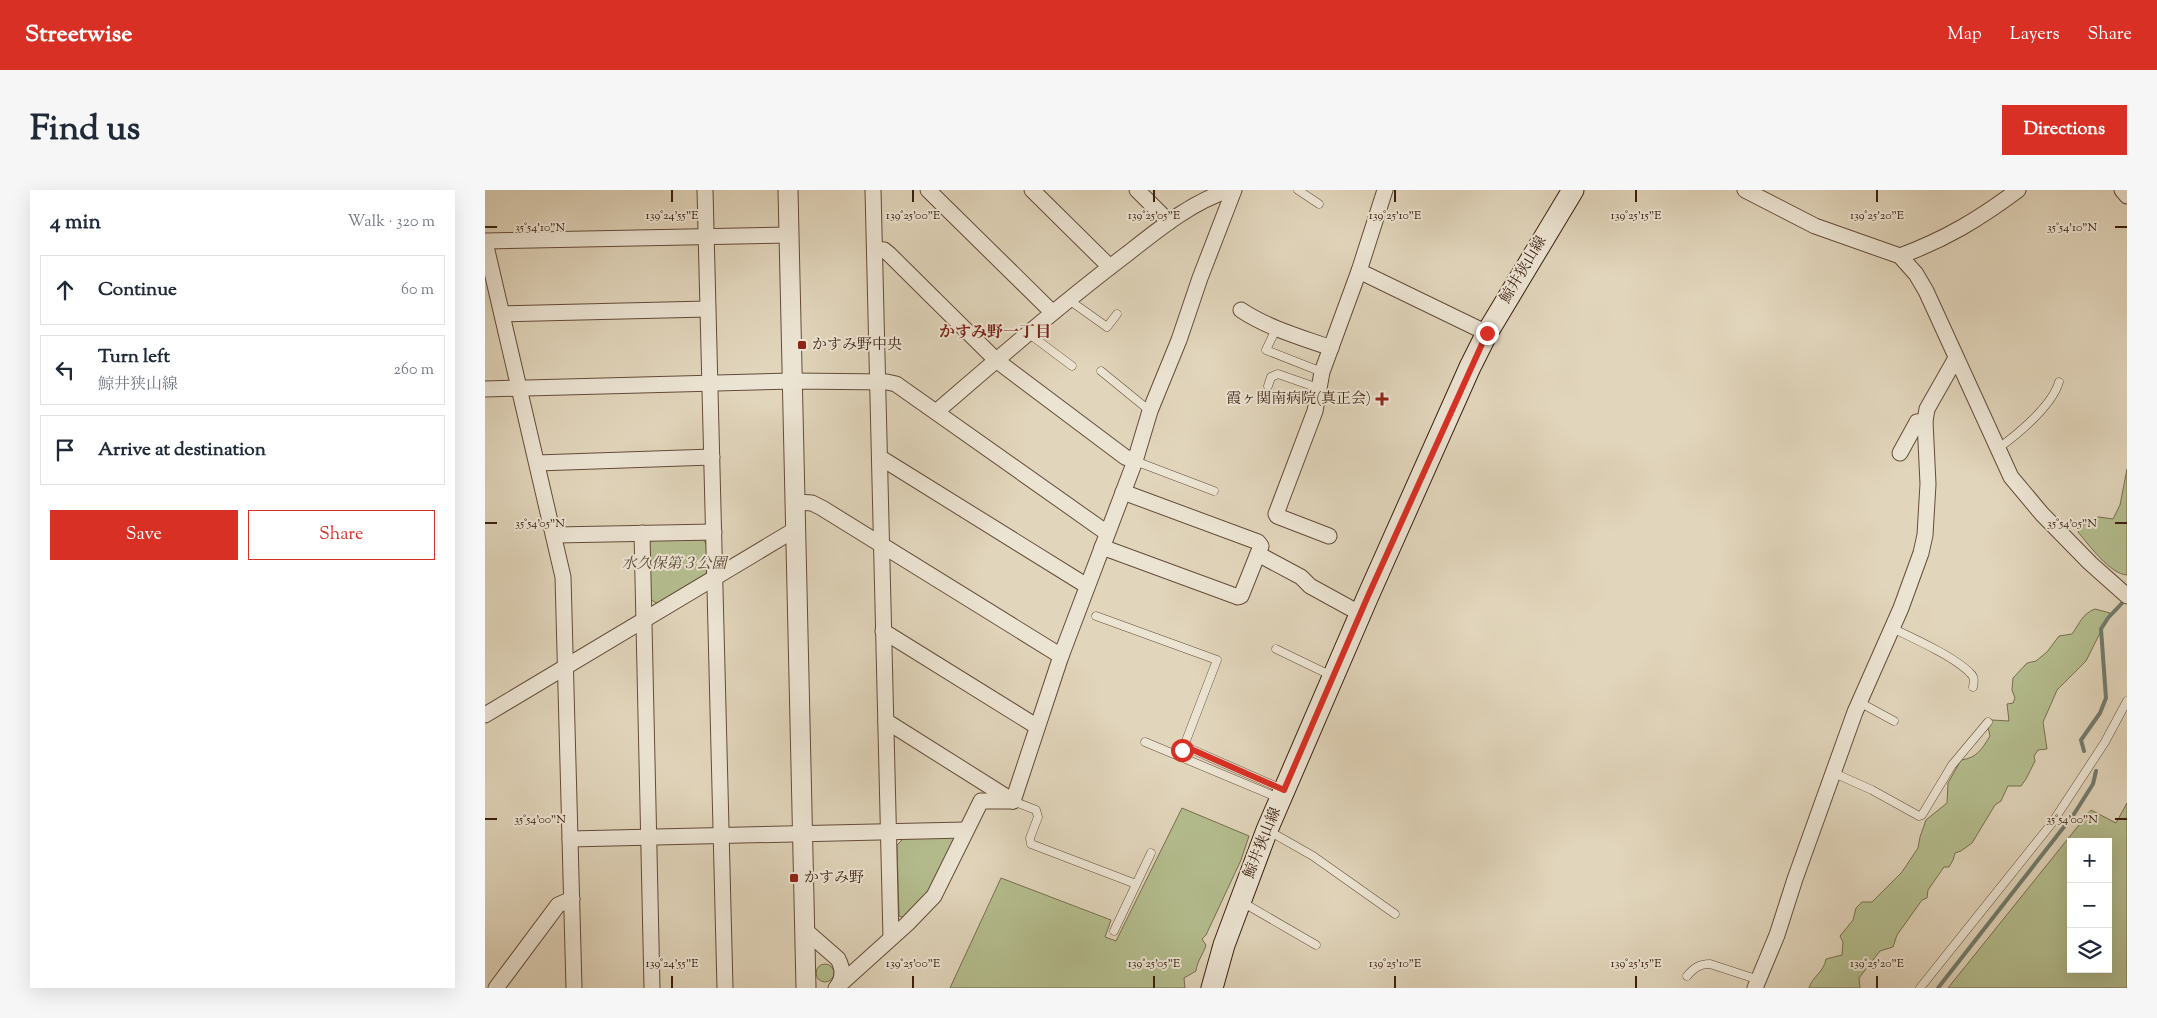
<!DOCTYPE html>
<meta charset="utf-8">
<style>
body{margin:0;font-family:"Sorts Mill Goudy","Noto Serif JP",serif;background:#f6f6f7;color:#1f2937}
.controls{position:absolute;right:15px;bottom:15px;display:grid;overflow:hidden;border-radius:0px;box-shadow:0 5px 20px #0002}
.controls button{width:45px;height:45px;display:grid;place-items:center;padding:0;border:0;border-bottom:1px solid #e0e1e3;background:#fff;color:#1f2937;font:25px sans-serif}
.stop{position:absolute;width:15px;height:15px;margin:-11px;border:4px solid #d93025;border-radius:50%;background:#fff}
.stop.end{background:#d93025;border-color:#fff;box-shadow:0 1px 5px #0008}
.list{margin:0;padding:0;list-style:none}
h2{display:flex;justify-content:space-between;align-items:center;height:65px;margin:0;padding:0 20px;font-size:21px}
h2 small{font-size:16px;font-weight:400;color:#747a83}
.list li{display:grid;grid-template-columns:32px 1fr auto;gap:15px;align-items:center;box-sizing:border-box;height:70px;margin:0 10px 10px;padding:0 10px;border:1px solid #e0e1e3;border-radius:0px}
.list b{display:block;font-size:19px;white-space:nowrap}
.list p{margin:0;font-size:16px;white-space:nowrap;color:#747a83}
.list em{font-size:16px;font-style:normal;color:#747a83}
.actions{display:flex;gap:10px;padding:15px 20px}
.actions a{flex:1;padding:11px 0;border:1px solid #d93025;border-radius:0px;text-align:center;font-size:18px;color:#d93025}
.actions .main{background:#d93025;color:#fff}
.icon{flex:none;width:28px;height:28px;fill:none;stroke:currentColor;stroke-width:2;stroke-linecap:round;stroke-linejoin:round}
.map{position:relative;flex:none;width:1642px;height:798px;overflow:hidden;border-radius:0px}
header{display:flex;align-items:center;gap:30px;box-sizing:border-box;height:70px;padding:0 25px;background:#d93025;color:#fff}
header strong{font-size:24px}
nav{display:flex;gap:28px;margin-inline-start:auto;font-size:18px}
.intro{display:flex;align-items:center;justify-content:space-between;box-sizing:border-box;height:120px;padding:0 30px}
h1{margin:0;font-size:35px}
.button{padding:12px 22px;border-radius:0px;background:#d93025;color:#fff;font-size:18px;font-weight:700}
main{display:flex;gap:30px;padding:0 30px}
aside{flex:1;background:#fff;border-radius:0px;box-shadow:0 5px 20px #0002}
.map>svg:first-child{display:block}
</style>
<header>
<strong>Streetwise</strong>
<nav><a>Map</a><a>Layers</a><a>Share</a></nav>
</header>
<div class="intro"><h1>Find us</h1><a class="button">Directions</a></div>
<main>
<aside>
<h2>4 min<small>Walk · 320 m</small></h2>
<ul class="list">
<li><svg class="icon" aria-label="ahead" viewBox="0 0 24 24"><path d="M12 20V5M6 11l6-6 6 6"/></svg><div><b>Continue</b></div><em>60 m</em></li>
<li><svg class="icon" aria-label="left" viewBox="0 0 24 24"><path d="M17 20v-9H6M10 6l-5 5 5 5"/></svg><div><b>Turn left</b><p>鯨井狭山線</p></div><em>260 m</em></li>
<li><svg class="icon" aria-label="arrive" viewBox="0 0 24 24"><path d="M6 21V4h12l-3 4 3 4H6"/></svg><div><b>Arrive at destination</b></div></li>
</ul>
<div class="actions"><a class="main">Save</a><a>Share</a></div>
</aside>
<div class="map">
<svg width="1642" height="798" viewBox="0 0 1642 798">
<rect width="100%" height="100%" fill="#e1d5bb"/>
<filter id="stains"><feTurbulence type="fractalNoise" baseFrequency=".004" numOctaves="4"/><feColorMatrix values="0 0 0 0 .2 0 0 0 0 .09 0 0 0 0 .02 0 0 0 .5 -.17"/></filter>
<radialGradient id="worn" r=".72"><stop offset=".6" stop-color="#630" stop-opacity="0"/><stop offset="1" stop-color="#630" stop-opacity=".3"/></radialGradient>
<!-- green -->
<g fill="#b4bd8e" stroke="#786e4e" fill-rule="evenodd">
<path d="M1642,279V385C1625,384 1604,355 1593,342L1602,330L1614,327L1628,329L1635,315Z"/>
<path d="M217,348C226,358 226,374 220,386L173,414L163,408L161,356L167,349Z"/>
<path d="M1610,419L1625,423L1601,471L1572,500L1566,514L1558,532L1562,559L1553,560L1549,566L1550,571L1541,589L1536,596H1523L1516,611L1510,615L1487,653L1476,661L1470,663L1468,670L1464,677H1459L1443,700L1442,708L1437,710L1412,745L1408,757L1395,761L1374,788L1375,798H1324C1327,787 1339,782 1341,769L1357,765L1358,752L1355,746L1368,730L1371,718L1377,712H1387L1417,682L1433,658L1435,647L1441,630L1462,613L1463,593L1476,570C1492,568 1497,559 1505,546L1503,537L1507,530L1524,531L1522,514L1528,513L1530,508L1527,500L1528,488L1542,473L1551,471L1562,462L1574,446L1587,444C1595,433 1597,424 1610,419Z"/>
<path d="M1642,613V798H1463L1606,620L1631,633ZM1586,652H1623V779H1586Z"/>
<path d="M697,618L764,646L756,670L721,745L717,749L721,755C718,765 712,771 711,781L699,788L700,798H465L516,688L626,730L620,747L631,751Z"/>
<polygon points="420,647 469,647 472,652 448,702 420,728 414,726 412,655"/>
<circle cx="340" cy="783" r="9"/>
</g>
<g fill="none" stroke-linecap="round" stroke-linejoin="round">
<!-- stream -->
<g stroke="#717b6d" stroke-width="4">
<polyline points="1599,561 1596,550 1615,523 1621,508 1616,439 1623,428 1640,410"/>
<polyline points="1453,798 1589,624 1608,594 1611,581"/>
</g>
<defs>
<g id="service">
<polyline points="813,0 834,14"/>
<polyline points="584,110 622,137 632,124"/>
<polyline points="791,139 781,160 837,182"/>
<polyline points="543,143 587,176"/>
<polyline points="616,181 665,221"/>
<polyline points="783,196 786,187 793,184 833,198"/>
<path d="M1512,259C1532,245 1567,216 1574,192"/>
<polyline points="650,271 729,301"/>
<polyline points="611,426 732,470 699,556"/>
<path d="M1407,438C1428,448 1470,467 1485,483C1490,487 1489,492 1488,497"/>
<polyline points="791,459 847,486"/>
<polyline points="1374,512 1409,531"/>
<polyline points="660,552 794,608"/>
<polyline points="697,560 699,556 797,599"/>
<polyline points="1349,583 1387,600 1434,626 1437,625 1467,575 1503,532"/>
<polyline points="528,611 551,620 553,627 545,648 546,654 651,694"/>
<polyline points="784,641 828,666 910,724"/>
<polyline points="757,712 831,755"/>
<polyline points="629,741 666,663"/>
<path d="M1202,786C1209,778 1214,774 1225,774L1274,790"/>
<polyline points="1435,798 1567,633 1620,552 1642,511"/>
</g>
<g id="minor">
<polyline points="220,0 240,798"/>
<polyline points="388,0 406,748"/>
<polyline points="443,0 567,122"/>
<polyline points="547,0 625,77"/>
<polyline points="652,0 684,32"/>
<polyline points="1260,0 1330,36 1415,66 1431,84 1441,101 1526,287 1557,324 1605,373 1642,406"/>
<polyline points="1637,0 1642,6"/>
<polyline points="0,51 304,45"/>
<polyline points="0,52 78,387 89,798"/>
<polyline points="390,59 399,60 404,64 511,170 640,267 650,271"/>
<path d="M1415,66C1461,49 1494,29 1533,0"/>
<polyline points="874,81 1002,143"/>
<path d="M756,120C783,138 815,147 846,158"/>
<polyline points="17,124 222,119"/>
<polyline points="0,199 308,191 402,192 411,194 622,343"/>
<path d="M451,222C514,168 576,114 642,64C674,39 705,13 744,0"/>
<polyline points="1415,263 1432,232 1440,231"/>
<polyline points="396,268 602,396"/>
<polyline points="52,273 227,267"/>
<polyline points="311,312 327,313 337,318 576,466"/>
<polyline points="157,343 167,798"/>
<polyline points="70,345 229,342"/>
<polyline points="844,346 792,326 791,324 830,221 837,182 874,81 900,0"/>
<polyline points="617,357 753,407 756,406 776,356 773,352 638,302"/>
<polyline points="773,364 816,387 825,396 876,424"/>
<polyline points="398,441 551,536"/>
<polyline points="0,525 311,339"/>
<polyline points="401,531 528,611"/>
<polyline points="528,611 576,466 650,271 665,221 694,150 715,88 749,0"/>
<polyline points="85,649 480,640"/>
<path d="M321,741L353,769C358,779 359,787 352,797"/>
<polyline points="11,798 73,715 87,709"/>
<polyline points="351,798 422,734 449,706 496,611 528,611"/>
<polyline points="1270,798 1292,745 1310,689 1370,522 1416,418 1436,363 1440,345 1443,294 1440,231 1442,219 1471,168"/>
</g>
<polyline id="tertiary" points="303,0 321,798"/>
<polyline id="secondary" points="727,798 739,755 782,640 883,406 985,177 1002,143 1088,0"/>
</defs>
<!-- service casing -->
<use href="#service" stroke="#644c3a" stroke-width="9"/>
<!-- minor casing -->
<use href="#minor" stroke="#644c3a" stroke-width="17"/>
<!-- tertiary casing -->
<use href="#tertiary" stroke="#644c3a" stroke-width="21"/>
<!-- secondary casing -->
<use href="#secondary" stroke="#3b1e0f" stroke-width="23"/>
<!-- service -->
<use href="#service" stroke="#ece4d3" stroke-width="8"/>
<!-- minor -->
<use href="#minor" stroke="#ece4d3" stroke-width="15"/>
<!-- tertiary -->
<use href="#tertiary" stroke="#ece4d3" stroke-width="19"/>
<!-- secondary -->
<use href="#secondary" stroke="#ece4d3" stroke-width="21"/>
</g>
<g fill="none" stroke-linecap="round" stroke-linejoin="round">
<!-- route -->
<polyline stroke="#d93025" stroke-width="6" points="697,560 699,556 799,600 883,406 1002,143"/>
</g>
<!-- ticks -->
<path fill="none" stroke="#3b1e0f" stroke-width="2" d="M187,0V12M428,0V12M669,0V12M910,0V12M1151,0V12M1392,0V12M0,37H12M1630,37H1642M0,333H12M1630,333H1642M0,629H12M1630,629H1642M187,786V798M428,786V798M669,786V798M910,786V798M1151,786V798M1392,786V798"/>
<!-- markers -->
<g fill="#8f2418" stroke="#ece4d3" stroke-width="2">
<rect x="312" y="150" width="10" height="10" rx="2.5"/>
<path d="M894.5 201.5h5v5h5v5h-5v5h-5v-5h-5v-5h5z"/>
<rect x="304" y="683" width="10" height="10" rx="2.5"/>
</g>
<g text-anchor="middle" dominant-baseline="central" stroke-width="4" stroke-linejoin="round" paint-order="stroke">
<!-- street labels -->
<g font-size="15" fill="#3b1e0f" stroke="#ece4d3">
<text transform="translate(1039 80) rotate(-59)">鯨井狭山線</text>
<text transform="translate(778 653) rotate(-68)">鯨井狭山線</text>
</g>
<!-- poi labels -->
<g font-size="15" fill="#3b1e0f" stroke="#ece4d3" text-anchor="start">
<text x="327" y="155">かすみ野中央</text>
<text x="886" y="209" text-anchor="end">霞ヶ関南病院(真正会)</text>
<text x="319" y="688">かすみ野</text>
</g>
<!-- park labels -->
<g font-size="15" font-style="italic" fill="#59462f" stroke="#ece4d3">
<text x="189" y="374">水久保第３公園</text>
</g>
<!-- neighbourhood labels -->
<g font-size="16" font-weight="bold" fill="#7a1f14" stroke="#ece4d3">
<text x="510" y="143">かすみ野一丁目</text>
</g>
</g>
<g font-size="12" text-anchor="middle" fill="#3b1e0f" stroke="#ece4d3" stroke-width="4" stroke-linejoin="round" paint-order="stroke">
<text x="187" y="29">139°24'55"E</text>
<text x="428" y="29">139°25'00"E</text>
<text x="669" y="29">139°25'05"E</text>
<text x="910" y="29">139°25'10"E</text>
<text x="1151" y="29">139°25'15"E</text>
<text x="1392" y="29">139°25'20"E</text>
<text x="55" y="41">35°54'10"N</text>
<text x="1587" y="41">35°54'10"N</text>
<text x="55" y="337">35°54'05"N</text>
<text x="1587" y="337">35°54'05"N</text>
<text x="55" y="633">35°54'00"N</text>
<text x="1587" y="633">35°54'00"N</text>
<text x="187" y="777">139°24'55"E</text>
<text x="428" y="777">139°25'00"E</text>
<text x="669" y="777">139°25'05"E</text>
<text x="910" y="777">139°25'10"E</text>
<text x="1151" y="777">139°25'15"E</text>
<text x="1392" y="777">139°25'20"E</text>
</g>
<rect width="100%" height="100%" filter="url(#stains)"/>
<rect width="100%" height="100%" fill="url(#worn)"/>
</svg>
<div class="controls">
<button>+</button>
<button>−</button>
<button><svg class="icon" aria-label="layers" viewBox="0 0 24 24"><path d="M12 4l9 5-9 5-9-5zM3 14l9 5 9-5"/></svg></button>
</div>
<div class="stop" style="left:697px;top:560px"></div>
<div class="stop end" style="left:1002px;top:143px"></div>
</div>
</main>
